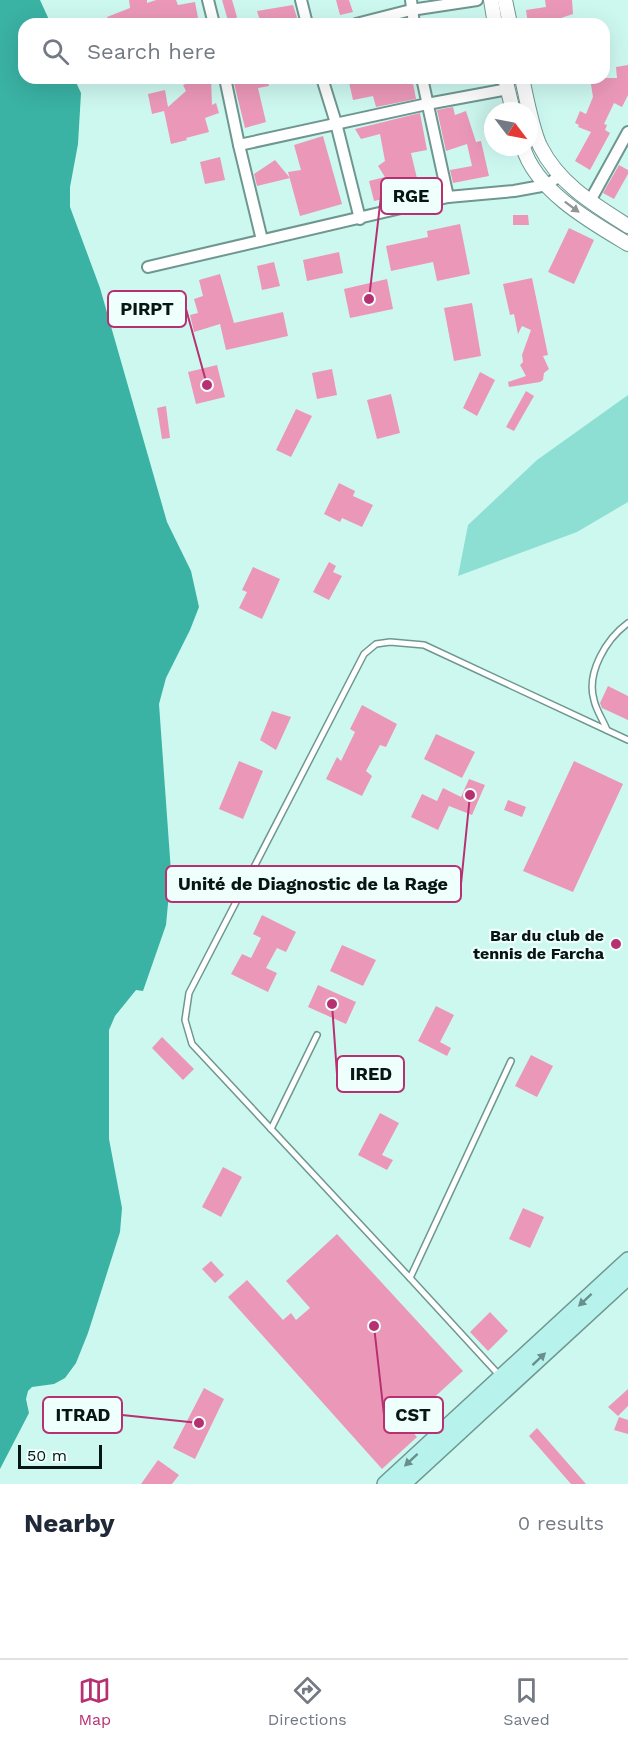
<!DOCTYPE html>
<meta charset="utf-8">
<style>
body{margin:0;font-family:"Work Sans",sans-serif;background:#f2f2f3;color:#1f2937}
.compass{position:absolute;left:484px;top:102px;width:54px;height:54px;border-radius:50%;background:#fff;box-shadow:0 6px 24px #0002;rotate:122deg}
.scale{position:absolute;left:18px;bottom:15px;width:84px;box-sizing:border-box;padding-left:6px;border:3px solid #071614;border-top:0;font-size:16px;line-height:21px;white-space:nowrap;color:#071614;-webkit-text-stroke:4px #eefffc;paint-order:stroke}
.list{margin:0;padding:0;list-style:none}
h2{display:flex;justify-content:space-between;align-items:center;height:78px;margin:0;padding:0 24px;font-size:26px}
h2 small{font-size:20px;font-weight:400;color:#747a83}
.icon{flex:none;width:33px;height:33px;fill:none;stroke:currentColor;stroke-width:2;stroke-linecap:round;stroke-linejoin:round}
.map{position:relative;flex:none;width:628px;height:1484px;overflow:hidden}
.search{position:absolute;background:#fff;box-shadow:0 6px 24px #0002;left:18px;right:18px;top:18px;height:66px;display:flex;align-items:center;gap:15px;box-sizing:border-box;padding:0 21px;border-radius:18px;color:#747a83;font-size:22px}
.sheet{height:174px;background:#fff}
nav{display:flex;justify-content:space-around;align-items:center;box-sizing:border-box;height:84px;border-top:2px solid #e0e1e3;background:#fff;font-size:16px;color:#747a83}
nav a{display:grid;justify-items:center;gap:3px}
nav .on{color:#b73072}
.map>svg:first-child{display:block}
</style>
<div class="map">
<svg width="628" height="1484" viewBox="0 0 628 1484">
<rect width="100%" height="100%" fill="#cdf8f0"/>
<!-- green -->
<polygon fill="#8edfd3" points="628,395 628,502 577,532 458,576 468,525 537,460"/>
<!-- water -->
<polygon fill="#3ab2a4" points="0,0 40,0 51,24 24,24 24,78 74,78 81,93 78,144 70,187 70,207 100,288 167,522 191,571 199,607 190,630 166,678 159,704 171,872 166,925 143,991 136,990 115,1016 109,1030 109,1139 122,1208 120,1232 88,1333 76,1363 65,1378 54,1384 32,1387 28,1391 26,1399 29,1413 0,1469"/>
<!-- building -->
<g fill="#eb98b8">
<polygon points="129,0 147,0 147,3 156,0 176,0 178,5 195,2 198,18 170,24 110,24 107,17 130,8"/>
<polygon points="222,0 232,0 237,17 229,24"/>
<polygon points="336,0 349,0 353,12 340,15"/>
<polygon points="545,0 572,0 573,14 552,21 553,24 528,24 526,10 546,7"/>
<polygon points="293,5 299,24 261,24 257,11"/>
<polygon points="628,65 628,95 622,107 614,103 604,124 607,125 605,130 610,133 590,170 575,161 591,132 578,127 579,125 575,123 580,111 586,114 593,97 590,78 617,78 616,67"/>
<polygon points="204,78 211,78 212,105 216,103 219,113 205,118 209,132 186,138 187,140 171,144 164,111 152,114 148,94 165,90 168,107 186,91 183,85"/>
<polygon points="257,78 267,78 269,86 258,88 266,122 245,128 234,83"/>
<polygon points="348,78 386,78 387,82 412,78 416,99 376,107 373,96 353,100"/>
<polygon points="453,107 455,115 466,111 476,142 481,141 489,176 453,183 450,170 472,166 467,144 446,151 437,110"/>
<polygon points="420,113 427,150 411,153 420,191 374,201 369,181 385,177 378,166 385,161 380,134 361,139 355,129"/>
<polygon points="323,136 342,204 300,216 288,172 301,170 294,145"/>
<polygon points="220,157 225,180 205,184 200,162"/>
<polygon points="275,160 290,178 257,186 254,174"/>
<polygon points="619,165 628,170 628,174 614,199 603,193"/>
<polygon points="513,215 528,215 529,225 513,225"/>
<polygon points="460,224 470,274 437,281 433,262 391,271 386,246 428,237 427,231"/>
<polygon points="569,228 594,240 574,284 548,272"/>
<polygon points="339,252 343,273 307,281 303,260"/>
<polygon points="274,262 280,286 262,290 257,266"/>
<polygon points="220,274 234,323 283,312 288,336 226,350 220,324 194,332 190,315 198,313 194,299 203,296 199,280"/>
<polygon points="532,278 548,355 543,356 549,369 544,373 543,380 540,382 509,387 508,382 526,376 520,365 523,362 522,355 531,330 522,326 518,334 514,314 510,315 503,284"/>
<polygon points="387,279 393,309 350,318 344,289"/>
<polygon points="472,303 481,356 454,361 444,308"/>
<polygon points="217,365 225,397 196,404 188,372"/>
<polygon points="332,369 337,395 317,399 312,373"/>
<polygon points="480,372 495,380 477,416 463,408"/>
<polygon points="526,391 534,396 514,431 506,427"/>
<polygon points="391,394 400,433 377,439 367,400"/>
<polygon points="166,406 170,438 162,439 157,408"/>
<polygon points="296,409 312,416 291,457 276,450"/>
<polygon points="339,483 355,491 353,496 373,505 362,527 342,518 340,522 324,514"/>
<polygon points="329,562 336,566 333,572 342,576 329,600 313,592"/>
<polygon points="253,567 280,579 262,619 239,608 247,592 242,590"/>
<polygon points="608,686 628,696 628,720 602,708 600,703"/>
<polygon points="362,705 397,724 386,747 380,745 366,771 372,776 362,796 326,779 337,757 341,761 355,732 350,729"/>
<polygon points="272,711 291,717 276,750 260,740"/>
<polygon points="436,734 475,752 462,778 424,759"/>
<polygon points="239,761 263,771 243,819 219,809"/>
<polygon points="574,761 623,784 573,892 523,871"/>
<polygon points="469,779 485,785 472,815 449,806 438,830 411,817 422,794 437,801 443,788 461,797"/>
<polygon points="508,800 526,807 522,817 504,810"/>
<polygon points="262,915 296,932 286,952 277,948 266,968 277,973 268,992 231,974 242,954 251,958 261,938 253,934"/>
<polygon points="342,945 376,960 363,986 330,971"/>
<polygon points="318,985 356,1002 346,1024 308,1007"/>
<polygon points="436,1006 454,1015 440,1042 451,1048 447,1056 418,1041"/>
<polygon points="162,1037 194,1069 183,1080 152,1048"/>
<polygon points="531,1055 553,1066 537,1097 515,1086"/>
<polygon points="380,1113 399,1123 382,1155 393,1160 387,1170 358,1155"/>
<polygon points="223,1167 242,1177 221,1217 202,1207"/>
<polygon points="523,1208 544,1217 530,1248 509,1239"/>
<polygon points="337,1234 463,1371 405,1424 417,1437 382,1469 228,1297 247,1280 283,1320 291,1313 296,1320 310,1308 286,1281"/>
<polygon points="211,1261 224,1275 215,1283 202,1269"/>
<polygon points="490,1312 508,1331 488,1351 470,1332"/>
<polygon points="204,1388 224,1399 195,1459 173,1448"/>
<polygon points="628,1389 628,1406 618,1416 608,1407"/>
<polygon points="619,1417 628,1420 628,1434 614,1430"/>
<polygon points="537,1428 586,1484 571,1484 529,1436"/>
<polygon points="158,1460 179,1475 172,1484 141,1484"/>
</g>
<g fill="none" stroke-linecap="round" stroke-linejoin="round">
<defs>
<g id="service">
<path d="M607,730C603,720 596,710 594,700C586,673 606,639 628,623"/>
<polyline points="271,1129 317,1035"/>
<polyline points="410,1278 192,1044 185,1020 189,993 364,654 376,644 390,642 424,645 628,740"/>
<polyline points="500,1376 410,1278 511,1061"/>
</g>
<g id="minor">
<polyline points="208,0 214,24"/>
<polyline points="301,0 307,24"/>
<polyline points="411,0 414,24"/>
<polyline points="356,24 411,10 477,0"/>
<polyline points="225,78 239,145 262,240"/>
<polyline points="322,78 336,123 360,219"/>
<polyline points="422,78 448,197"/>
<polyline points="239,145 427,104 508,89"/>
<polyline points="590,201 628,132"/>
<polyline points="148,267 448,197 514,191 547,185 559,176"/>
</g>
<g id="tertiary">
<polyline points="491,0 495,24"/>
<polyline points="505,0 510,24"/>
<polyline points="505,78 513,111"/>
<path d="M522,78C526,96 532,129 540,146C559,184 593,204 628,226"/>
<path d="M523,147C536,191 591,222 628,244"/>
</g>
<g id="secondary">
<polyline points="385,1484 628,1260"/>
<polyline points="403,1484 628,1277"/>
</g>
</defs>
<!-- service casing -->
<use href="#service" stroke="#6f9790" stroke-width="8"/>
<!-- minor casing -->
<use href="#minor" stroke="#6f9790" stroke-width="14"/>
<!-- tertiary casing -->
<use href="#tertiary" stroke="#6f9790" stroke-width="16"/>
<!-- secondary casing -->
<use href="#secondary" stroke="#6f9790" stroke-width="18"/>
<!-- service -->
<use href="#service" stroke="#fff" stroke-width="5"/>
<!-- minor -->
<use href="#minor" stroke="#fff" stroke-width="10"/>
<!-- tertiary -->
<use href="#tertiary" stroke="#fff" stroke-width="14"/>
<!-- secondary -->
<use href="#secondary" stroke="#b7f2ed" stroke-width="15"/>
</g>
<!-- one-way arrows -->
<defs><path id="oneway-solid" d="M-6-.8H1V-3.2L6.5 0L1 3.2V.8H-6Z" transform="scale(1.5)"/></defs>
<use fill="#8f9695" href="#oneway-solid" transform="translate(572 207) rotate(37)"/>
<g fill="#688f8b">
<use href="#oneway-solid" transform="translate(585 1300) rotate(137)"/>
<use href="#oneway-solid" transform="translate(539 1359) rotate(-43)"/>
<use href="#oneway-solid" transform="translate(411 1460) rotate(137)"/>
</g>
<!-- markers -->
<circle fill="#b73072" stroke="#eefffc" stroke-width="2" cx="616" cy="944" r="6"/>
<g text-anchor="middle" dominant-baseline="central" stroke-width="4.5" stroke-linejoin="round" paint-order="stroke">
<!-- poi labels -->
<g font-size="16" font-weight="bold" fill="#071614" stroke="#eefffc" text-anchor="end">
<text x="604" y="935">Bar du club de<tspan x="604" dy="18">tennis de Farcha</tspan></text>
</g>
</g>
<!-- callouts -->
<path fill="none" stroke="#b73072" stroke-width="2" d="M369 299L381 196M207 385L186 309M470 795L461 884M332 1004L337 1074M374 1326L384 1415M199 1423L122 1415"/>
<g fill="#b73072" stroke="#eefffc" stroke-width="2">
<circle cx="369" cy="299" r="6"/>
<circle cx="207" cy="385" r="6"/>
<circle cx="470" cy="795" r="6"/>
<circle cx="332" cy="1004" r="6"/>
<circle cx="374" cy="1326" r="6"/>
<circle cx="199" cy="1423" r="6"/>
</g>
<g fill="#eefffc" stroke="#b73072" stroke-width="2">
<rect x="381" y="178" width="61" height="36" rx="6"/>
<rect x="108" y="291" width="78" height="36" rx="6"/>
<rect x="166" y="866" width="295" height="36" rx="6"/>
<rect x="337" y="1056" width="67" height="36" rx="6"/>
<rect x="384" y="1397" width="59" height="36" rx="6"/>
<rect x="43" y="1397" width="79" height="36" rx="6"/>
</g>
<g font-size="18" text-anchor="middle" font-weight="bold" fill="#071614">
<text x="411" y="202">RGE</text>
<text x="147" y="315">PIRPT</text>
<text x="313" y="890">Unité de Diagnostic de la Rage</text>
<text x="371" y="1080">IRED</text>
<text x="413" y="1421">CST</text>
<text x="83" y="1421">ITRAD</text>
</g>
</svg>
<svg class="compass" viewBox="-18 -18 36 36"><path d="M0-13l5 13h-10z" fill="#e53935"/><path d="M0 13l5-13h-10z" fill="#747a83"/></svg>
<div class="scale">50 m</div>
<div class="search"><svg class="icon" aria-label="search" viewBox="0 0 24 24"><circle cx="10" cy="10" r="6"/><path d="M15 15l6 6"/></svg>Search here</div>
</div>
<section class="sheet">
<h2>Nearby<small>0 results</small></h2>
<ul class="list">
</ul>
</section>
<nav>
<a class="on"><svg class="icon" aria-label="map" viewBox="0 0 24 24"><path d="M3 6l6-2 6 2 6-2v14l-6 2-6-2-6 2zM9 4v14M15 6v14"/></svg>Map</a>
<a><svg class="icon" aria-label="directions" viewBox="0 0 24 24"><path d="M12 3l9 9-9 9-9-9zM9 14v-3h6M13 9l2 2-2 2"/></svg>Directions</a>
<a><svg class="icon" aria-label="saved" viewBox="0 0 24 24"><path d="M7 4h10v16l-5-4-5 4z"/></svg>Saved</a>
</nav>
